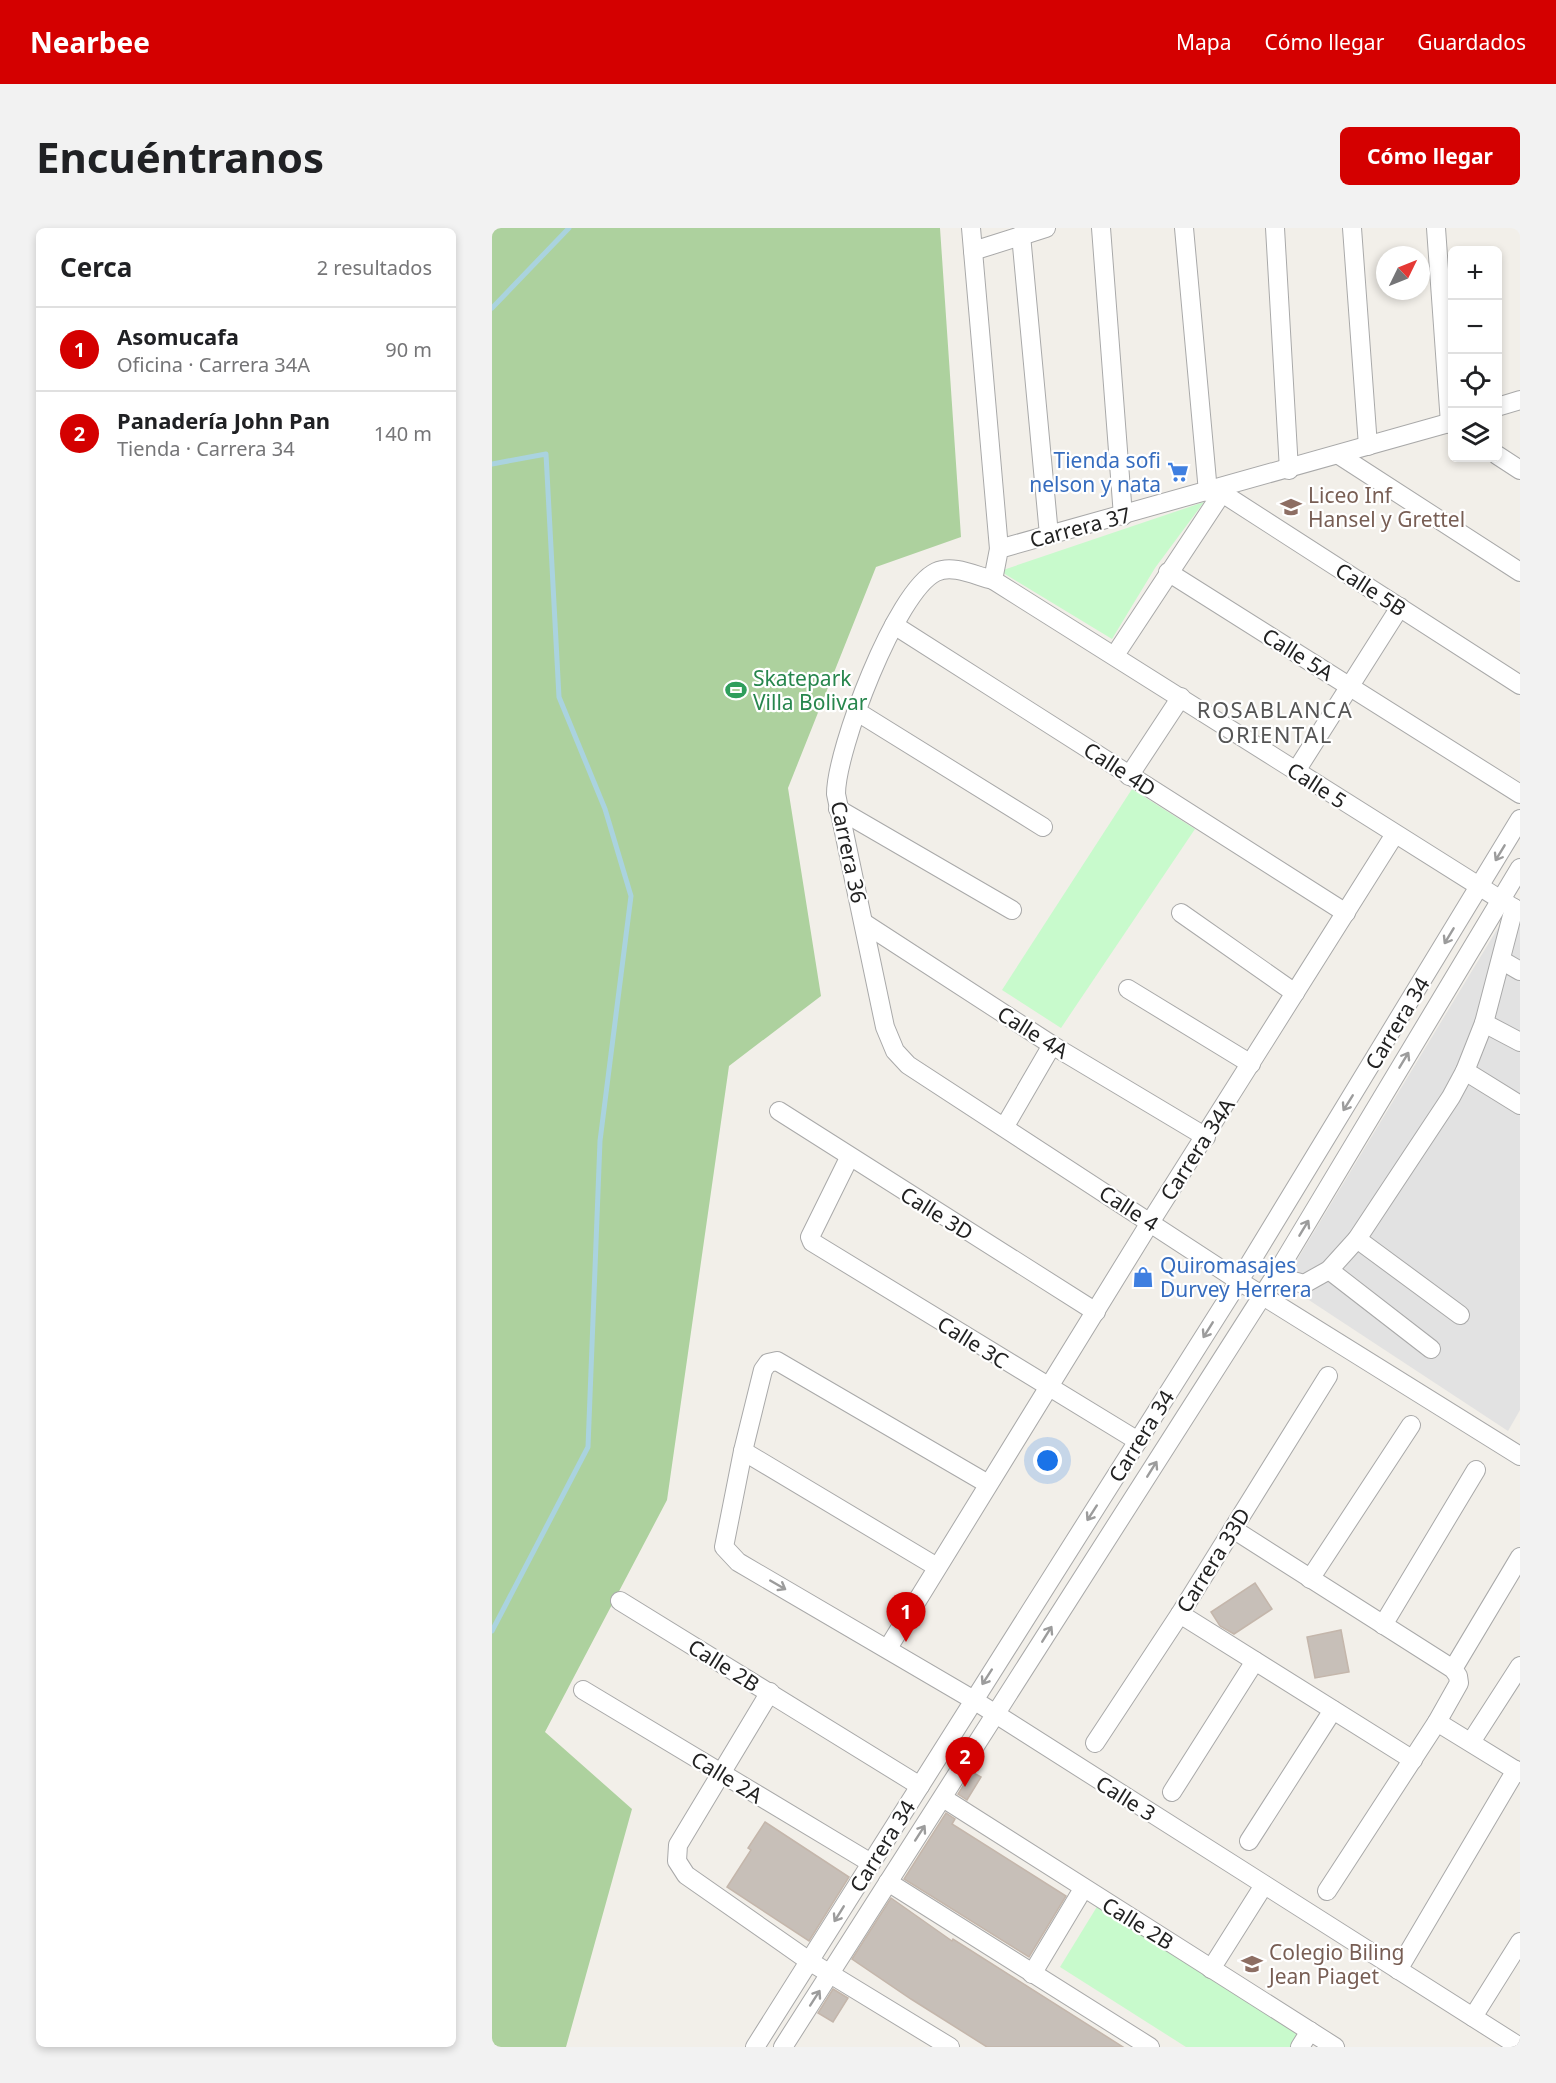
<!DOCTYPE html>
<html lang="es">
<meta charset="utf-8">
<style>
body{margin:0;font-family:"Noto Sans",sans-serif;background:#f2f2f2;color:#202124}
.controls{position:absolute;right:18px;top:18px;display:grid;overflow:hidden;border-radius:9px;box-shadow:0 3px 9px #0003}
.controls button{width:54px;height:54px;display:grid;place-items:center;padding:0;border:0;border-bottom:2px solid #e0e0e0;background:#fff;color:#202124;font:30px sans-serif}
.compass{position:absolute;left:884px;top:18px;width:54px;height:54px;border-radius:50%;background:#fff;box-shadow:0 3px 9px #0003;rotate:47deg}
.you{position:absolute;left:556px;top:1233px;width:21px;height:21px;margin:-15px;border:4px solid #fff;border-radius:50%;background:#1a73e8;box-shadow:0 0 0 9px #1a73e833}
.badge{display:grid;place-items:center;width:39px;height:39px;border-radius:50%;background:#d40000;color:#fff;font-size:20px;font-weight:700}
.pin{position:absolute;translate:-50% -50px;filter:drop-shadow(0 2px 3px #0008)}
.pin::after{content:'';position:absolute;top:32px;width:21px;height:18px;background:inherit;clip-path:polygon(0 0,100% 0,50% 100%)}
.list{margin:0;padding:0;list-style:none}
h2{display:flex;justify-content:space-between;align-items:center;height:78px;margin:0;padding:0 24px;font-size:26px}
h2 small{font-size:20px;font-weight:400;color:#757577}
.list li{display:grid;grid-template-columns:39px 1fr auto;gap:18px;align-items:center;box-sizing:border-box;height:84px;padding:0 24px;border-top:2px solid #e0e0e0}
.list b{display:block;font-size:22px;white-space:nowrap}
.list p{margin:0;font-size:20px;white-space:nowrap;color:#757577}
.list em{font-size:20px;font-style:normal;color:#757577}
.icon{flex:none;width:33px;height:33px;fill:none;stroke:currentColor;stroke-width:2;stroke-linecap:round;stroke-linejoin:round}
.map{position:relative;flex:none;width:1028px;height:1819px;overflow:hidden;border-radius:9px}
header{display:flex;align-items:center;gap:36px;box-sizing:border-box;height:84px;padding:0 30px;background:#d40000;color:#fff}
header strong{font-size:28px}
nav{display:flex;gap:33px;margin-inline-start:auto;font-size:21px}
.intro{display:flex;align-items:center;justify-content:space-between;box-sizing:border-box;height:144px;padding:0 36px}
h1{margin:0;font-size:42px}
.button{padding:15px 27px;border-radius:9px;background:#d40000;color:#fff;font-size:21px;font-weight:700}
main{display:flex;gap:36px;padding:0 36px}
aside{flex:1;background:#fff;border-radius:9px;box-shadow:0 3px 9px #0003}
.map>svg:first-child{display:block}
</style>
<header>
<strong>Nearbee</strong>
<nav><a>Mapa</a><a>Cómo llegar</a><a>Guardados</a></nav>
</header>
<div class="intro"><h1>Encuéntranos</h1><a class="button">Cómo llegar</a></div>
<main>
<aside>
<h2>Cerca<small>2 resultados</small></h2>
<ul class="list">
<li><span class="badge">1</span><div><b>Asomucafa</b><p>Oficina · Carrera 34A</p></div><em>90 m</em></li>
<li><span class="badge">2</span><div><b>Panadería John Pan</b><p>Tienda · Carrera 34</p></div><em>140 m</em></li>
</ul>
</aside>
<div class="map">
<svg width="1028" height="1819" viewBox="0 0 1028 1819">
<rect width="100%" height="100%" fill="#f2efe9"/>
<!-- forest -->
<polygon fill="#add19e" points="0,0 448,0 469,309 384,339 296,560 329,768 237,838 175,1272 53,1504 140,1581 74,1819 0,1819"/>
<!-- park -->
<g fill="#c8facc">
<polygon points="712,274 663,340 620,411 508,343"/>
<polygon points="640,561 703,601 569,800 510,762"/>
<polygon points="606,1677 811,1805 802,1819 694,1819 568,1739"/>
</g>
<!-- parking -->
<polygon fill="#e2e2e2" points="1015,685 1028,693 1028,1182 1016,1203 791,1055"/>
<g fill="none" stroke-linecap="round" stroke-linejoin="round">
<!-- stream -->
<g stroke="#aad3df" stroke-width="5">
<polyline points="0,80 77,0"/>
<polyline points="0,236 54,226 67,469 113,581 139,668 108,913 96,1219 0,1403"/>
</g>
</g>
<!-- building -->
<g fill="#c7bfb8" stroke="#c4b6ab" stroke-width="1.5">
<polygon points="763,1355 780,1381 742,1406 728,1398 719,1384"/>
<polygon points="849,1402 857,1444 823,1450 815,1409"/>
<polygon points="480,1544 489,1549 475,1572 466,1566"/>
<polygon points="454,1585 463,1591 460,1596 574,1668 537,1729 412,1651"/>
<polygon points="273,1594 357,1649 317,1713 235,1659 259,1622 256,1620"/>
<polygon points="399,1670 460,1713 461,1711 631,1819 495,1819 419,1771 360,1731"/>
<polygon points="341,1761 356,1770 341,1794 326,1785"/>
</g>
<g fill="none" stroke-linecap="round" stroke-linejoin="round">
<defs>
<g id="minor">
<polyline points="479,0 507,321"/>
<polyline points="609,0 631,288"/>
<polyline points="692,0 716,264"/>
<polyline points="783,0 797,242"/>
<polyline points="860,0 876,218"/>
<polyline points="944,0 958,195 960,197"/>
<polyline points="529,7 557,307"/>
<polyline points="481,23 554,0"/>
<polyline points="1005,179 1028,172"/>
<path d="M960,194L507,321L501,352C484,348 461,336 444,344C404,363 344,522 344,566L393,799L403,823L416,837L747,1053L1028,1228"/>
<polyline points="847,227 1028,344"/>
<polyline points="1005,227 1028,242"/>
<polyline points="730,265 1028,457"/>
<polyline points="676,344 1028,566"/>
<polyline points="501,352 1028,684"/>
<polyline points="402,397 854,685"/>
<polyline points="623,427 730,265 729,260"/>
<polyline points="364,483 551,599"/>
<polyline points="804,543 908,379"/>
<polyline points="637,548 689,469"/>
<polyline points="346,581 520,682"/>
<polyline points="689,685 803,765"/>
<polyline points="372,695 560,817 714,909"/>
<polyline points="1009,732 1028,743"/>
<polyline points="636,761 759,836"/>
<polyline points="992,795 1028,814"/>
<polyline points="973,843 1028,877"/>
<polyline points="287,883 604,1084"/>
<polyline points="513,898 560,817"/>
<polyline points="357,930 318,1009 320,1014 646,1213"/>
<polyline points="865,1011 968,1087"/>
<polyline points="837,1042 939,1121"/>
<polyline points="783,1048 812,1056 837,1042 865,1011 959,869 973,843 992,795 1022,680"/>
<polyline points="251,1223 445,1339"/>
<polyline points="496,1256 285,1133 276,1135 271,1142 251,1223 232,1319 246,1334 480,1471 1028,1819"/>
<polyline points="741,1301 961,1441 966,1448 967,1455 945,1494 835,1663"/>
<polyline points="818,1351 919,1197"/>
<polyline points="128,1373 428,1558"/>
<polyline points="688,1386 921,1532"/>
<polyline points="891,1397 984,1242"/>
<polyline points="396,1420 659,993 903,606"/>
<polyline points="961,1441 1028,1329"/>
<polyline points="91,1462 379,1635"/>
<polyline points="278,1464 186,1617 185,1633 194,1647 317,1733 458,1819"/>
<polyline points="945,1494 1028,1545"/>
<polyline points="979,1514 1028,1438"/>
<polyline points="603,1515 688,1386 836,1148"/>
<polyline points="680,1564 763,1433"/>
<polyline points="451,1570 843,1819"/>
<polyline points="757,1613 841,1482"/>
<polyline points="396,1654 658,1819"/>
<polyline points="719,1741 772,1657"/>
<polyline points="906,1742 1024,1542"/>
<polyline points="540,1746 591,1661"/>
<polyline points="981,1789 1028,1714"/>
<polyline points="263,1819 747,1053 1028,591"/>
<polyline points="291,1819 783,1048 1028,640"/>
<polyline points="808,1819 818,1803"/>
</g>
</defs>
<!-- minor casing -->
<use href="#minor" stroke="#a9a9a9" stroke-width="20"/>
<!-- minor -->
<use href="#minor" stroke="#fff" stroke-width="18"/>
</g>
<!-- one-way arrows -->
<defs><path id="oneway-shaft" d="M-6 0H5M1.5-3L5.5 0L1.5 3" fill="none" stroke-width="1.6" stroke-linecap="round" stroke-linejoin="round" transform="scale(1.5)"/></defs>
<g stroke="#9c9c9c">
<use href="#oneway-shaft" transform="translate(1008 625) rotate(121)"/>
<use href="#oneway-shaft" transform="translate(957 708) rotate(121)"/>
<use href="#oneway-shaft" transform="translate(912 832) rotate(-59)"/>
<use href="#oneway-shaft" transform="translate(856 875) rotate(122)"/>
<use href="#oneway-shaft" transform="translate(812 1000) rotate(-59)"/>
<use href="#oneway-shaft" transform="translate(716 1102) rotate(122)"/>
<use href="#oneway-shaft" transform="translate(660 1241) rotate(-58)"/>
<use href="#oneway-shaft" transform="translate(600 1285) rotate(123)"/>
<use href="#oneway-shaft" transform="translate(286 1357) rotate(30)"/>
<use href="#oneway-shaft" transform="translate(555 1406) rotate(-58)"/>
<use href="#oneway-shaft" transform="translate(495 1449) rotate(123)"/>
<use href="#oneway-shaft" transform="translate(428 1605) rotate(-57)"/>
<use href="#oneway-shaft" transform="translate(347 1686) rotate(122)"/>
<use href="#oneway-shaft" transform="translate(323 1770) rotate(-57)"/>
</g>
<!-- icons -->
<defs>
<symbol id="supermarket-bare" viewBox="-9 -9 18 18"><path d="M-6-5.5h2.5l.6 2H6L4.5 2H-2.5L-4.4-4H-6ZM-1.5 3.2a1.3 1.3 0 1 0 .1 0ZM3 3.2a1.3 1.3 0 1 0 .1 0Z" fill="#3f7fe0" stroke="#fff" stroke-width="2.5" paint-order="stroke"/></symbol>
<symbol id="school-bare" viewBox="-9 -9 18 18"><path d="M0-5L7-2L0 1L-7-2ZM-4 1L0 2.5L4 1V4Q0 6-4 4Z" fill="#8d6e63" stroke="#fff" stroke-width="2.5" paint-order="stroke"/></symbol>
<symbol id="stadium-bare" viewBox="-9 -9 18 18"><path d="M0-5a6.5 5 0 1 0 0 10a6.5 5 0 1 0 0-10ZM-3.5-1.8h7v3.6h-7Z" fill="#2e9e5b" stroke="#fff" stroke-width="2.5" paint-order="stroke"/></symbol>
<symbol id="shop-bare" viewBox="-9 -9 18 18"><path d="M-5-2.5h2.3a2.7 3.5 0 0 1 5.4 0H5L5.5 6h-11ZM-1.5-2.5h3a1.5 2.3 0 0 0-3 0Z" fill="#3f7fe0" stroke="#fff" stroke-width="2.5" paint-order="stroke"/></symbol>
</defs>
<g fill-rule="evenodd">
<use href="#supermarket-bare" x="671" y="229" width="30" height="30"/>
<use href="#school-bare" x="784" y="264" width="30" height="30"/>
<use href="#stadium-bare" x="229" y="447" width="30" height="30"/>
<use href="#shop-bare" x="636" y="1034" width="30" height="30"/>
<use href="#school-bare" x="745" y="1721" width="30" height="30"/>
</g>
<g text-anchor="middle" dominant-baseline="central" stroke-width="4.5" stroke-linejoin="round" paint-order="stroke">
<!-- shop labels -->
<g font-size="21" fill="#366cbe" stroke="#fff" text-anchor="end">
<text x="669" y="232">Tienda sofi<tspan x="669" dy="24">nelson y nata</tspan></text>
<text x="668" y="1037" text-anchor="start">Quiromasajes<tspan x="668" dy="24">Durvey Herrera</tspan></text>
</g>
<!-- education labels -->
<g font-size="21" fill="#785e54" stroke="#fff" text-anchor="start">
<text x="816" y="267">Liceo Inf<tspan x="816" dy="24">Hansel y Grettel</tspan></text>
<text x="777" y="1724">Colegio Biling<tspan x="777" dy="24">Jean Piaget</tspan></text>
</g>
<!-- street labels -->
<g font-size="21" fill="#222" stroke="#fff">
<text transform="translate(588 299) rotate(-15)">Carrera 37</text>
<text transform="translate(879 361) rotate(33)">Calle 5B</text>
<text transform="translate(806 426) rotate(32)">Calle 5A</text>
<text transform="translate(628 541) rotate(33)">Calle 4D</text>
<text transform="translate(825 557) rotate(33)">Calle 5</text>
<text transform="translate(357 624) rotate(78)">Carrera 36</text>
<text transform="translate(905 795) rotate(-59)">Carrera 34</text>
<text transform="translate(541 804) rotate(32)">Calle 4A</text>
<text transform="translate(705 921) rotate(-57)">Carrera 34A</text>
<text transform="translate(637 980) rotate(33)">Calle 4</text>
<text transform="translate(445 985) rotate(32)">Calle 3D</text>
<text transform="translate(481 1114) rotate(32)">Calle 3C</text>
<text transform="translate(649 1208) rotate(-58)">Carrera 34</text>
<text transform="translate(721 1332) rotate(-58)">Carrera 33D</text>
<text transform="translate(232 1437) rotate(32)">Calle 2B</text>
<text transform="translate(235 1549) rotate(31)">Calle 2A</text>
<text transform="translate(634 1570) rotate(32)">Calle 3</text>
<text transform="translate(390 1618) rotate(-58)">Carrera 34</text>
<text transform="translate(646 1695) rotate(32)">Calle 2B</text>
</g>
<!-- leisure labels -->
<g font-size="21" fill="#27864d" stroke="#fff" text-anchor="start">
<text x="261" y="450">Skatepark<tspan x="261" dy="24">Villa Bolivar</tspan></text>
</g>
<!-- neighbourhood labels -->
<g font-size="22" letter-spacing="1.5" fill="#555" stroke="#fff">
<text x="783" y="481">ROSABLANCA<tspan x="783" dy="25">ORIENTAL</tspan></text>
</g>
</g>
</svg>
<div class="controls">
<button>+</button>
<button>−</button>
<button><svg class="icon" aria-label="locate" viewBox="0 0 24 24"><circle cx="12" cy="12" r="6"/><path d="M12 2v4M12 18v4M2 12h4M18 12h4"/></svg></button>
<button><svg class="icon" aria-label="layers" viewBox="0 0 24 24"><path d="M12 4l9 5-9 5-9-5zM3 14l9 5 9-5"/></svg></button>
</div>
<svg class="compass" viewBox="-18 -18 36 36"><path d="M0-13l5 13h-10z" fill="#e53935"/><path d="M0 13l5-13h-10z" fill="#757577"/></svg>
<div class="you"></div>
<div class="pin badge" style="left:414px;top:1414px">1</div>
<div class="pin badge" style="left:473px;top:1559px">2</div>
</div>
</main>
